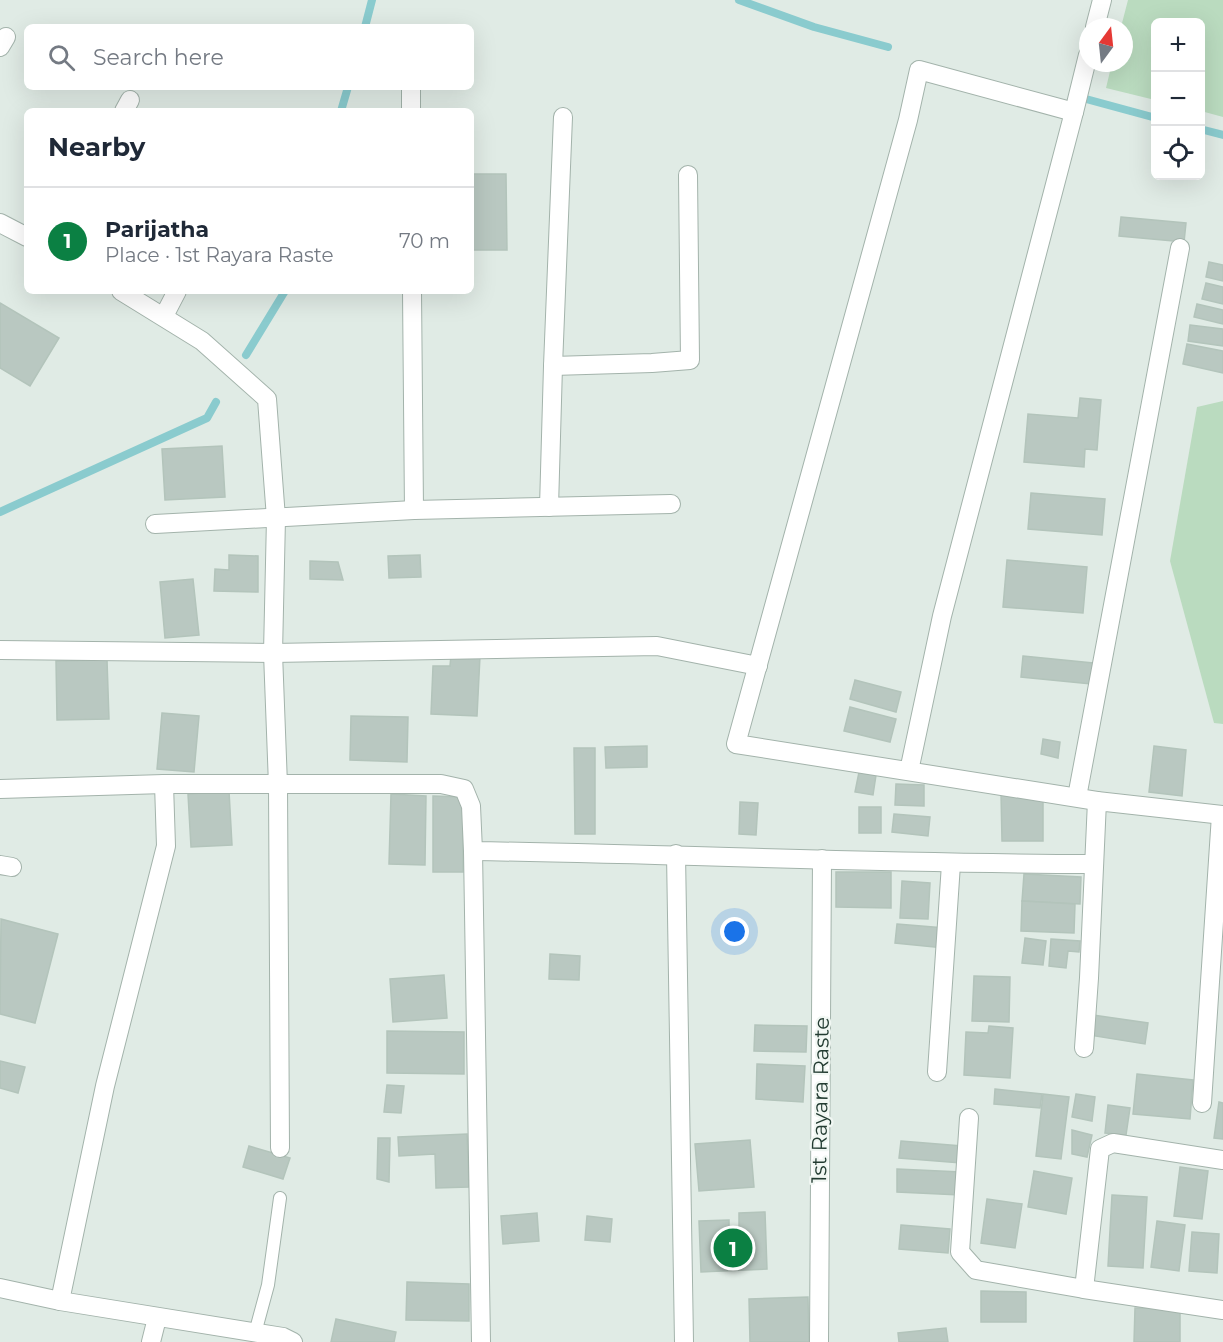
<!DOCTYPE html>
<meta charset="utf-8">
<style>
body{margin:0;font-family:Montserrat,sans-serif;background:#f2f2f3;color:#1f2937}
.controls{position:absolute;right:18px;top:18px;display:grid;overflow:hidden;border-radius:9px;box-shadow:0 6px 24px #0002}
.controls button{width:54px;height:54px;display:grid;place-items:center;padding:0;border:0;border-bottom:2px solid #e0e1e3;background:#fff;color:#1f2937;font:30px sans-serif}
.compass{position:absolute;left:1079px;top:18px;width:54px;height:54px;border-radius:50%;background:#fff;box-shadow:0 6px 24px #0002;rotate:15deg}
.you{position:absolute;left:735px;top:932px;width:21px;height:21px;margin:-15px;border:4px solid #fff;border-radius:50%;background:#1a73e8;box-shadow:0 0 0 9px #1a73e833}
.badge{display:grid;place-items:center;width:39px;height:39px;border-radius:50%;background:#0b8043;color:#fff;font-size:20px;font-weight:700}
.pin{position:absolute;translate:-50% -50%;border:3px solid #fff;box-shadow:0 2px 6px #0006}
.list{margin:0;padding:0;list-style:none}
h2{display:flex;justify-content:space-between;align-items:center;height:78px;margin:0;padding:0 24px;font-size:26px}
h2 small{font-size:20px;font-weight:400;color:#747a83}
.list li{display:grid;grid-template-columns:39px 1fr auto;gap:18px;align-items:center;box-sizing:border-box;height:108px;padding:0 24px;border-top:2px solid #e0e1e3}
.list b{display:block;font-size:22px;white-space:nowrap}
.list p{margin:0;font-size:20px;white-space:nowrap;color:#747a83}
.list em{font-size:20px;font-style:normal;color:#747a83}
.icon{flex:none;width:33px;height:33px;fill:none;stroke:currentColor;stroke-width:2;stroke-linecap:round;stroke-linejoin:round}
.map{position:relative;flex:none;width:1223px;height:1342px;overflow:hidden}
.search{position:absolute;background:#fff;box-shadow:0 6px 24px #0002;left:24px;top:24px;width:450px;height:66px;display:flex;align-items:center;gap:15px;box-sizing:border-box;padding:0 21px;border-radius:9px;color:#747a83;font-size:22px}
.panel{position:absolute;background:#fff;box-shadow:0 6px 24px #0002;left:24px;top:108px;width:450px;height:186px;border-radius:9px}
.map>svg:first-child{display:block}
</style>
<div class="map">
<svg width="1223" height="1342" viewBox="0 0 1223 1342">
<rect width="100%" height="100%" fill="#e0ebe5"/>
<!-- green -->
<g fill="#badbbf">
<polygon points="1128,0 1223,0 1223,117 1201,111 1200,22 1156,22 1155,100 1106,88 1112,63 1124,63 1124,27 1121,27"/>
<polygon points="1223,401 1223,724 1214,723 1170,561 1197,407"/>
</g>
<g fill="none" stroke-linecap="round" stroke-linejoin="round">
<!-- stream -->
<g stroke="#8acbce" stroke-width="8">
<polyline points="739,0 814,27 888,47"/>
<polyline points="365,27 372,0"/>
<polyline points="1086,99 1156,118"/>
<polyline points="341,111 348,87"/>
<polyline points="1200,129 1223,135"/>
<polyline points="246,355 285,291"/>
<polyline points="0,512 207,418 216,402"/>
</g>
</g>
<!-- building -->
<g fill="#b9c8c1" stroke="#b3c4bb" stroke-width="1.5">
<polygon points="471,174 506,174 507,250 471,250"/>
<polygon points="1121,217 1186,223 1184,242 1119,236"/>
<polygon points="1209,262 1223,265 1223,281 1206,277"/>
<polygon points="1206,283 1223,287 1223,304 1202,299"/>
<polygon points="0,303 59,338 30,386 0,368"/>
<polygon points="1197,304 1223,310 1223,324 1194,317"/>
<polygon points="1190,325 1223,329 1223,346 1188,341"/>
<polygon points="1187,344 1223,351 1223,373 1183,364"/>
<polygon points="1080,398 1101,400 1097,450 1085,449 1084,467 1024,462 1028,414 1078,418"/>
<polygon points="222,446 225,497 165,500 162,449"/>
<polygon points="1031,493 1105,499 1102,535 1028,529"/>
<polygon points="229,555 258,556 258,592 214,591 215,569 229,570"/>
<polygon points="420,555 421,577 389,578 388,556"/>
<polygon points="1007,560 1087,567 1083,613 1003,607"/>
<polygon points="310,561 338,562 343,580 310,579"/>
<polygon points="193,579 199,635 165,638 160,582"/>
<polygon points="451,655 480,656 477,716 431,714 433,666 450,666"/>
<polygon points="1023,656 1093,663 1091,684 1021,677"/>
<polygon points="107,660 109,719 57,720 56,661"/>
<polygon points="855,680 901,692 896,712 850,699"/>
<polygon points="850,707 896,719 890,742 844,731"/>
<polygon points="162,713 199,716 194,772 157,769"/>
<polygon points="351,716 408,717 407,762 350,760"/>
<polygon points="1043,739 1060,742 1058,758 1041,754"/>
<polygon points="647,746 647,767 606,768 605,747"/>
<polygon points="1154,746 1186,750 1182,796 1149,792"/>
<polygon points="574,748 595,748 595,834 575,834"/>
<polygon points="859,772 876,775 873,795 855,792"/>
<polygon points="896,784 924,785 924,806 895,805"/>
<polygon points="229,791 232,845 191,847 188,794"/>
<polygon points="1001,793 1043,793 1043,841 1002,841"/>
<polygon points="391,794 426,796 425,865 389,864"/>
<polygon points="433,796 463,797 463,872 433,872"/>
<polygon points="740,802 758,803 756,835 739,834"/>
<rect x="859" y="807" width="22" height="26"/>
<polygon points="894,814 930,817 928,836 892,832"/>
<polygon points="836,872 891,872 891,908 836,907"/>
<polygon points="1024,874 1081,877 1080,904 1022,901"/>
<polygon points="902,881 930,883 928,919 900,918"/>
<polygon points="1022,901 1075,904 1074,933 1021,931"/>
<polygon points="1,919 58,934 35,1023 0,1014"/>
<polygon points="897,924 945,928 944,948 895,943"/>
<polygon points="1025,938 1046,941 1043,965 1022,963"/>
<polygon points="1051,939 1080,941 1079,952 1068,951 1066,968 1049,966"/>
<polygon points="550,954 580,956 579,980 549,979"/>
<polygon points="444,975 447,1018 393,1022 390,979"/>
<polygon points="974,976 1010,977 1009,1022 972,1021"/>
<polygon points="1093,1015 1148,1023 1145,1044 1089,1035"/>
<polygon points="755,1025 807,1026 806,1052 754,1051"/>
<polygon points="989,1026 1013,1028 1010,1078 964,1075 966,1032 988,1033"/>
<polygon points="387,1031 464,1032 464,1074 387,1073"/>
<polygon points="0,1061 25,1067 18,1093 0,1088"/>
<polygon points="757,1064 805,1066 803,1102 756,1099"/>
<polygon points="1137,1074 1193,1080 1190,1119 1133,1114"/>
<polygon points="387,1085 404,1086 401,1113 384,1112"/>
<polygon points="995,1089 1042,1094 1040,1108 994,1104"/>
<polygon points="1043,1094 1069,1097 1061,1159 1036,1156"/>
<polygon points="1076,1094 1095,1097 1092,1121 1072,1117"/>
<polygon points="1219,1102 1223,1103 1223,1139 1214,1138"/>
<polygon points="1108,1105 1130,1108 1126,1135 1105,1133"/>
<polygon points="1072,1130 1092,1135 1087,1157 1072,1154"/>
<polygon points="467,1134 469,1187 436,1188 435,1154 399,1156 398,1137"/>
<polygon points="378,1138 390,1138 389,1182 377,1179"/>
<polygon points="750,1140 754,1187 699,1191 695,1144"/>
<polygon points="901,1141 962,1146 961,1163 899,1158"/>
<polygon points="249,1146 290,1158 283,1179 243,1167"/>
<polygon points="1180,1167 1208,1171 1202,1219 1174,1216"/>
<polygon points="897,1169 961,1172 960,1195 897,1192"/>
<polygon points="1034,1171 1072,1178 1066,1214 1028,1207"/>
<polygon points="1112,1195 1147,1197 1143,1268 1108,1266"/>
<polygon points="987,1199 1022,1204 1015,1248 981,1243"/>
<polygon points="765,1212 767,1269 701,1272 699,1221 729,1220 729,1227 739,1227 739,1213"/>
<polygon points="537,1213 539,1241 503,1244 501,1216"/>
<polygon points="587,1216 612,1219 610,1242 585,1240"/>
<polygon points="1157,1221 1185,1225 1179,1271 1151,1267"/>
<polygon points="901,1225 950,1229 948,1253 899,1249"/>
<polygon points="1192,1232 1219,1234 1217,1273 1189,1271"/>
<polygon points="407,1282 469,1284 469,1321 406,1320"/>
<polygon points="981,1291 1026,1292 1026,1322 981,1322"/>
<polygon points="808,1297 809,1342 750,1342 749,1299"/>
<polygon points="1135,1308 1180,1308 1180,1342 1134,1342"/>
<polygon points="336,1319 396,1332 394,1342 331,1342"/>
<polygon points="946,1328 948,1342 899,1342 898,1333"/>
</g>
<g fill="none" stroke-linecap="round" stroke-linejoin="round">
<defs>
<polyline id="service" points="255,1333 268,1285 280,1198"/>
<g id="minor">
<polyline points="1095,27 1102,0"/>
<polyline points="0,47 6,37"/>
<polyline points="411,87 411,111"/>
<polyline points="124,111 130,100"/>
<polyline points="1074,112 1088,55"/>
<polyline points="0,223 27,237"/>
<polyline points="121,291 202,341 267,399 276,518 273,653 278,785 280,1148"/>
<polyline points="412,291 414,510"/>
<polyline points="164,316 177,291"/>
<polyline points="553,366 652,363 690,360 688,175"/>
<polyline points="549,507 553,366 563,117"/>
<polyline points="155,524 414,510 671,504"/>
<polyline points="0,650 273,653 657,646 758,666"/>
<polyline points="909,771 942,616 1074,112 919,70 908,120 736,744 1097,801"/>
<polyline points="0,789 164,784"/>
<polyline points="1077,797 1180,248"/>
<polyline points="473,851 481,1342"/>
<polyline points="676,854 684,1342"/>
<polyline points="0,865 12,867"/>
<polyline points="1084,1048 1089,978 1097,801 1223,815"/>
<polyline points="937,1072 951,864"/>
<polyline points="1202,1103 1221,815"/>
<polyline points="969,1118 960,1252 976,1270 1084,1289 1223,1310"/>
<path d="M0,1288L60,1301L105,1086L166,846L164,784H441L464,789L471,806L473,851C680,854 887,864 1094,864"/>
<polyline points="1084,1289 1100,1149 1113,1143 1223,1160"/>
<polyline points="60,1301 283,1337 293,1342"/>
<polyline points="151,1342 157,1318"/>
<polyline points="819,1342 822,859"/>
</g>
</defs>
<!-- service casing -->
<use href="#service" stroke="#a3b3ab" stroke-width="14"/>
<!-- minor casing -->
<use href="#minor" stroke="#a3b3ab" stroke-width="20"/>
<!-- service -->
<use href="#service" stroke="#fff" stroke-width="12"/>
<!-- minor -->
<use href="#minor" stroke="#fff" stroke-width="18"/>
</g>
<g text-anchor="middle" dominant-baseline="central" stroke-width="4.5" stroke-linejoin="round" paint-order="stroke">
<!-- street labels -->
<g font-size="21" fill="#223b31" stroke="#f1f7f3">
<text transform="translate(820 1100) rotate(-89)">1st Rayara Raste</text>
</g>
</g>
</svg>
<div class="controls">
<button>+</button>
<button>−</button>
<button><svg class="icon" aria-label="locate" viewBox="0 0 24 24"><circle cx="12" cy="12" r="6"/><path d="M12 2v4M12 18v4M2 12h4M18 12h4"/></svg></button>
</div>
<svg class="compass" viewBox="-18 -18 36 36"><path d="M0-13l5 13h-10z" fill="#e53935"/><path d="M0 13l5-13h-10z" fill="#747a83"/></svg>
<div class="you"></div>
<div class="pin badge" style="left:733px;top:1248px">1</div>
<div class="search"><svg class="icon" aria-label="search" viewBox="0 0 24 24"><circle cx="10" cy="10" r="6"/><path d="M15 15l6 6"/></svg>Search here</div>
<section class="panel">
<h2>Nearby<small></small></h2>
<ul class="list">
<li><span class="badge">1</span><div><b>Parijatha</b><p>Place · 1st Rayara Raste</p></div><em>70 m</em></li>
</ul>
</section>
</div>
